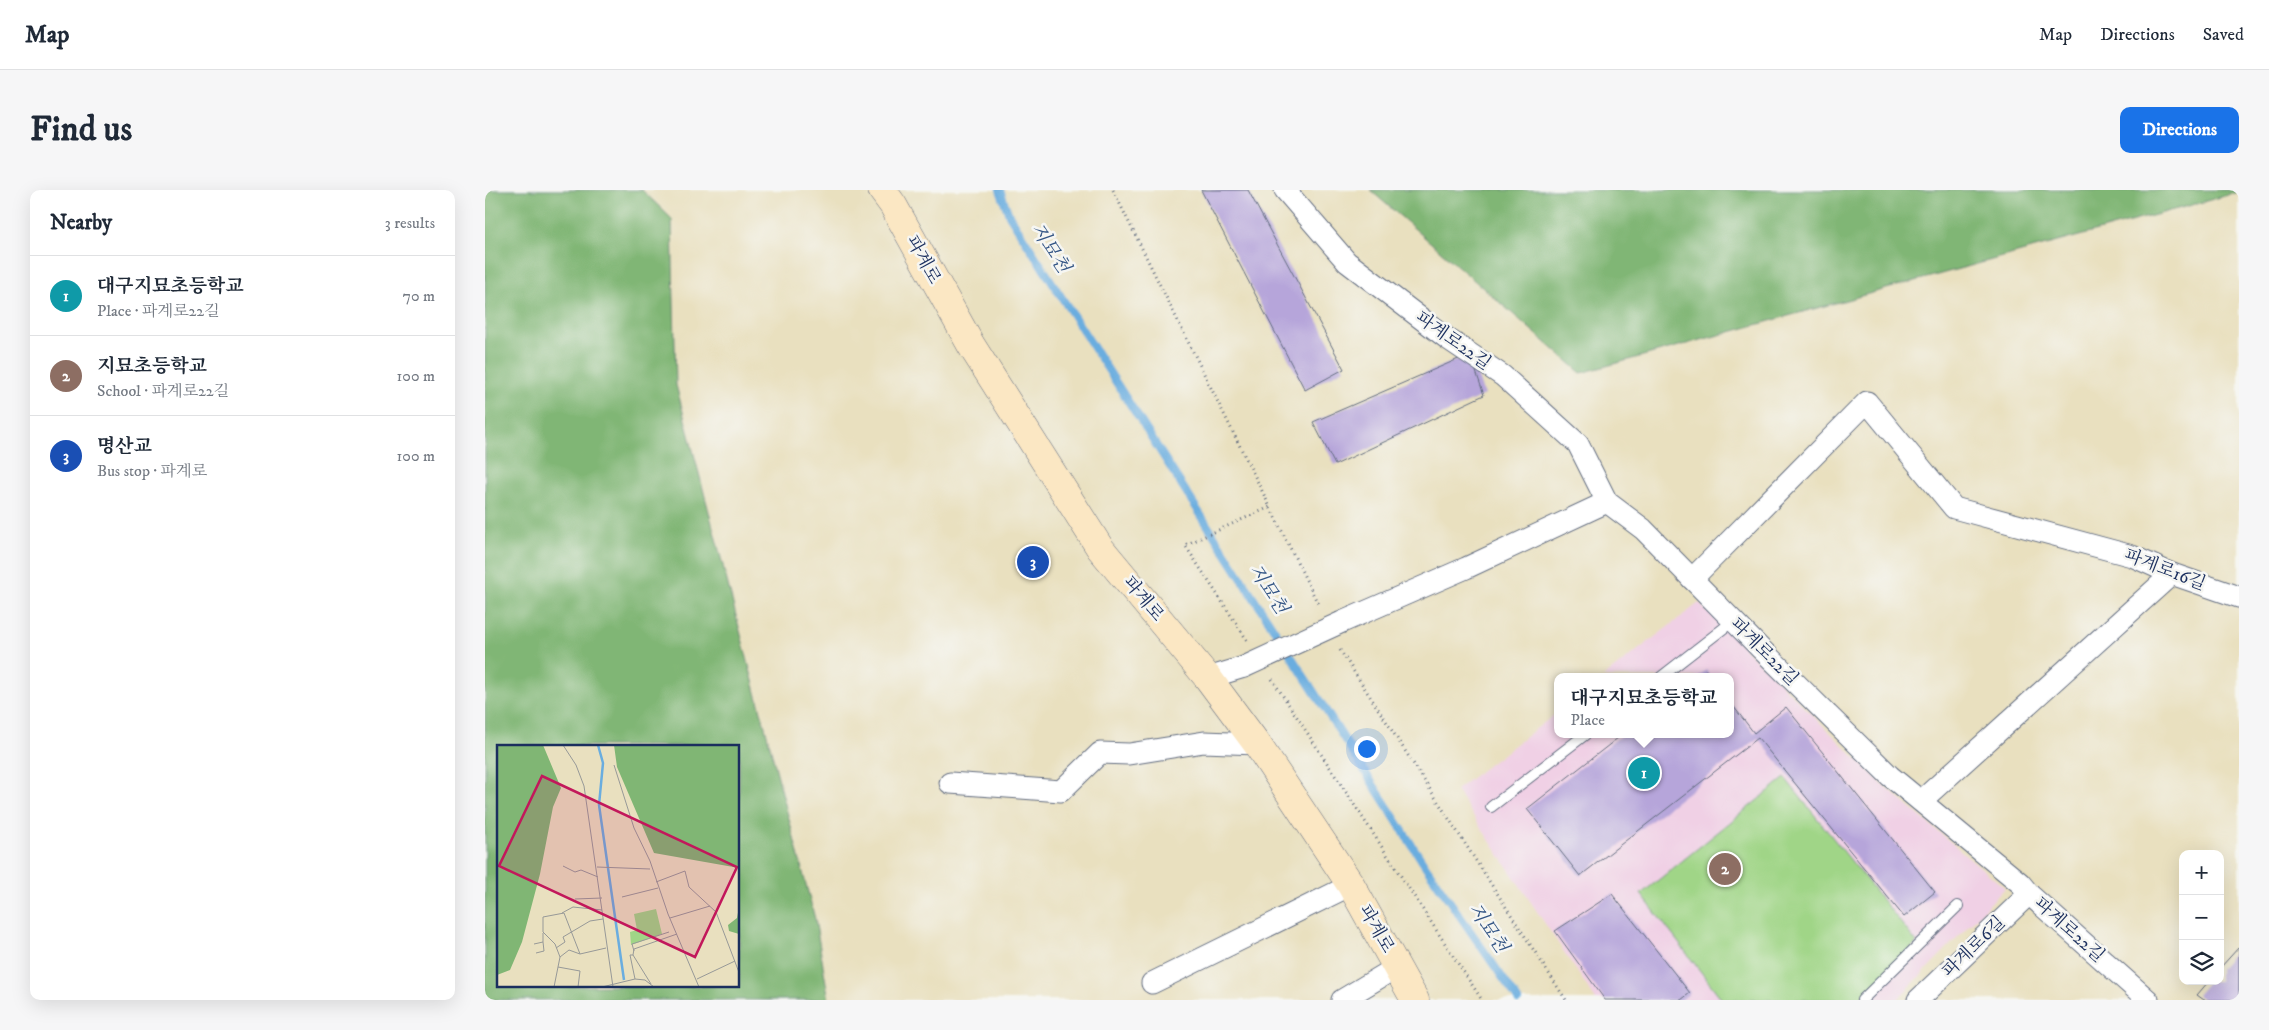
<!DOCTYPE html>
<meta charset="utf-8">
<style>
body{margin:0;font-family:"IM FELL DW Pica","Noto Serif KR",serif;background:#f6f6f7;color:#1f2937}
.controls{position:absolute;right:15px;bottom:15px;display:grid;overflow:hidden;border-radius:10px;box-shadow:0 5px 20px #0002}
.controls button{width:45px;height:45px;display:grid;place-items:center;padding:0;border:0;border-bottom:1px solid #e0e1e3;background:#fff;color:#1f2937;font:25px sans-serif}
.you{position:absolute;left:881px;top:558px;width:18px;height:18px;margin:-12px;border:4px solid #fff;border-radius:50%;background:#1a73e8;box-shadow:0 0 0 8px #1a73e833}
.badge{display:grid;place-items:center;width:32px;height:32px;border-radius:50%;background:#1a73e8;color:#fff;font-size:16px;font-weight:700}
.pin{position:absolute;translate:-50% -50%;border:2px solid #fff;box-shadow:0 1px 5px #0006}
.popup{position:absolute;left:1069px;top:483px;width:180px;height:65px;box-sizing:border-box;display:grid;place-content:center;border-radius:10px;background:#fff;filter:drop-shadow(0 1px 4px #0005);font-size:16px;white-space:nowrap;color:#747a83}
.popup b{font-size:19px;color:#1f2937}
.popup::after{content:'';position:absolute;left:50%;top:100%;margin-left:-10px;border:10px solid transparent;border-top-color:#fff}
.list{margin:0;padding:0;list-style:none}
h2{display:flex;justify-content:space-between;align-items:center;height:65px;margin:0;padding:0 20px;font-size:21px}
h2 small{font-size:16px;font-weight:400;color:#747a83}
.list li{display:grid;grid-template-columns:32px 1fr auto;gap:15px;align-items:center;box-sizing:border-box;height:80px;padding:0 20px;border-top:1px solid #e0e1e3}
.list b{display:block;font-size:19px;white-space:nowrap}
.list p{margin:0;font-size:16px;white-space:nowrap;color:#747a83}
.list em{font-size:16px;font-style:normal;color:#747a83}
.icon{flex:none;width:28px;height:28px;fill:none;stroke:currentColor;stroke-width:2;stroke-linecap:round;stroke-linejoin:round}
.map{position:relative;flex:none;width:1754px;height:810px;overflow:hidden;border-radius:10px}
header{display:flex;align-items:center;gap:30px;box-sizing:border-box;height:70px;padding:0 25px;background:#fff;border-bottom:1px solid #e0e1e3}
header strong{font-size:24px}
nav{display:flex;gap:28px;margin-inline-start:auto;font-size:18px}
.intro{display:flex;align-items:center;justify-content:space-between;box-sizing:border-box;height:120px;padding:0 30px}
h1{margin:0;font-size:35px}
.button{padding:12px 22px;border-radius:10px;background:#1a73e8;color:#fff;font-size:18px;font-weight:700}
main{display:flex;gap:30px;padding:0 30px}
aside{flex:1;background:#fff;border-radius:10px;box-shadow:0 5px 20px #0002}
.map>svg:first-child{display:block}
</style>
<header>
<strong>Map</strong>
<nav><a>Map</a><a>Directions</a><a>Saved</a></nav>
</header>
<div class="intro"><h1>Find us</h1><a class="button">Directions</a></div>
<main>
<aside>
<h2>Nearby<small>3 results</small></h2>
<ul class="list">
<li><span class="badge" style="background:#0f9aa8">1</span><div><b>대구지묘초등학교</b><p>Place · 파계로22길</p></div><em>70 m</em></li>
<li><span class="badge" style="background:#8d6e63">2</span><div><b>지묘초등학교</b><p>School · 파계로22길</p></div><em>100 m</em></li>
<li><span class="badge" style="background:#1a4fb4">3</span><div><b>명산교</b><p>Bus stop · 파계로</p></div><em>100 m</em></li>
</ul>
</aside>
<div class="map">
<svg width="1754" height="810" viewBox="0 0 1754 810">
<rect width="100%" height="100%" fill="#f6f6f2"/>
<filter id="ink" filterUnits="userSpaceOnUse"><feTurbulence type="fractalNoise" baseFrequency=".02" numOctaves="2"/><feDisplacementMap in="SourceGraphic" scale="10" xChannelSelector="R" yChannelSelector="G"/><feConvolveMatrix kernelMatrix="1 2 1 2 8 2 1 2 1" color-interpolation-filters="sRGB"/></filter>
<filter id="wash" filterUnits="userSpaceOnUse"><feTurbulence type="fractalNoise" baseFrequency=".0096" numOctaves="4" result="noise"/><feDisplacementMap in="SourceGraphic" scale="20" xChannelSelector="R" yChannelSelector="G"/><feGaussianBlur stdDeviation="1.12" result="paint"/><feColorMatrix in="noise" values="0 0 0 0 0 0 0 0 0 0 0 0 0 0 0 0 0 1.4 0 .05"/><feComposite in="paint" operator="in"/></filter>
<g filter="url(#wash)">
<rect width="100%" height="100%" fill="#e9e0bf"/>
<!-- built -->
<polygon fill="#f0d0e5" points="1214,413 1398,595 1520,698 1412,810 1111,810 971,600 1073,522 1073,544 1245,544 1245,487 1118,487"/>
<!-- green -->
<polygon fill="#a0d587" stroke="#5e8272" points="1300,588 1432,753 1374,810 1234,810 1236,808 1156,704"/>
<!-- forest -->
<g fill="#80b674" stroke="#4e7269" fill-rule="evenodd">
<path d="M0,0H157L187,29L191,195L330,729L344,810H0ZM14,556H254V796H14Z"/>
<polygon points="885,0 1754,0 1754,2 1096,183"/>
</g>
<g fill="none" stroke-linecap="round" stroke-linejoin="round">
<!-- stream -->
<polyline stroke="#6aaddf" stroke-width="8" points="515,0 524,25 941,677 1033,810"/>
</g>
<g id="blocks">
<!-- building -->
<g fill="#b6a5da">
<polygon points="716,0 763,0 859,179 820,200"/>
<polygon points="985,164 999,205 850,275 828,232"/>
<polygon points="1221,480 1226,487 1213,487"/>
<polygon points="1245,512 1269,543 1301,517 1450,702 1419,727 1273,548 1095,686 1042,619 1138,544 1245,544"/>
<polygon points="1127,704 1205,803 1196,810 1120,810 1070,741"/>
<polygon points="1754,757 1754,810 1719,810 1712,805 1724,791 1735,791 1735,778"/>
</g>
</g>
</g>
<g filter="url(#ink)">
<use href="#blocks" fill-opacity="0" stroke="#636d80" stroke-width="1"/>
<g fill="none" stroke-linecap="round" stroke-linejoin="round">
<defs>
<g id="service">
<polyline points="1176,487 1248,431"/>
<polyline points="1006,617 1101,544"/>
<polyline points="1377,810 1473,716"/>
</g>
<g id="minor">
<polyline points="800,0 862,72 963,149 1018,186 1093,254 1122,312 1158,339 1275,458 1405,586 1535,693 1544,704 1663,810"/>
<polyline points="1207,389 1382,212 1469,318 1647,366 1687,384 1754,407"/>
<polyline points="857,432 981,378 1122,312"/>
<polyline points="723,488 759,477"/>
<polyline points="465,593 576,601 615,563 644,564 719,552 772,554"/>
<polyline points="1436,611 1687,384"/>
<polyline points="667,793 866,695"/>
<polyline points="857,810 912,777"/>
<polyline points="1433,810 1544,704"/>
</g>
<polyline id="secondary" points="397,0 408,15 486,155 615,358 723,488 772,554 866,695 930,810"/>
</defs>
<!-- service casing -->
<use href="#service" stroke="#636d80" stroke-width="12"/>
<!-- minor casing -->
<use href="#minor" stroke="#636d80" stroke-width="23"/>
<!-- secondary casing -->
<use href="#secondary" stroke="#636d80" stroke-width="29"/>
<!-- path -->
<g stroke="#636d80" stroke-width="3" stroke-dasharray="1 4" stroke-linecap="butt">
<polyline points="628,0 834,416"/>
<polyline points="762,450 700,355 785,317"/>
<polyline points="855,460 1081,810"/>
<polyline points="787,489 997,810"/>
</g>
<!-- service -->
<use href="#service" stroke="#fff" stroke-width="10"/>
<!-- minor -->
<use href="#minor" stroke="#fff" stroke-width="21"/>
<!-- secondary -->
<use href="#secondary" stroke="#fbe7c3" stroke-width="28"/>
<defs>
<polyline id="minor-bridge" points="759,477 857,432"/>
</defs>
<!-- minor-bridge casing -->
<use href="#minor-bridge" stroke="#636d80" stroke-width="23" stroke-linecap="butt"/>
<!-- minor-bridge -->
<use href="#minor-bridge" stroke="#fff" stroke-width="21"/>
</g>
</g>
<g text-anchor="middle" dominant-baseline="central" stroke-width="5" stroke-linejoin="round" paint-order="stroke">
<!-- street labels -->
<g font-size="18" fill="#1b2f5e" stroke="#f6f6f2">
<text transform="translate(438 70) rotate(61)">파계로</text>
<text transform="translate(968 151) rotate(35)">파계로22길</text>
<text transform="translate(1680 380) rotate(21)">파계로16길</text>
<text transform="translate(658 409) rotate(50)">파계로</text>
<text transform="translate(1279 462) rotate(45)">파계로22길</text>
<text transform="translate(891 739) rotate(60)">파계로</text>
<text transform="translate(1584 740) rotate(42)">파계로22길</text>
<text transform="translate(1489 757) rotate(-44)">파계로6길</text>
</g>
<!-- water labels -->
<g font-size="19" font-style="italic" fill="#335585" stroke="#f6f6f2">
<text transform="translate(565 58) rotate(57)">지묘천</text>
<text transform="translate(783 399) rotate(57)">지묘천</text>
<text transform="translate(1003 738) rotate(56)">지묘천</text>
</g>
</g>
<!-- overview -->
<g transform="translate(12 555)">
<rect width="242" height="242" fill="#e9e0bf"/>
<path d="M159,164L165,189L134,200L133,187L140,185L137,169Z" fill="#a0d587"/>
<path d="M0,0H46L64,43L56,62L43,129L25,197L13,225L0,230ZM117,0H242V123L157,108L120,22ZM242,162V189L232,186L231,180L240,173Z" fill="#80b674"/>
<path fill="none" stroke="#6aaddf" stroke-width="2.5" d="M101,0L106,18L102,60L127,235"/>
<path fill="none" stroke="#979998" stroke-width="1" d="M66,0L79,20L87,41L116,242M117,20L137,83L153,116L171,169L202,242M66,121L78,127L84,125L101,132M100,122L153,124M159,137L188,126L192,142L219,167L243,230M125,152L161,143M78,154L105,153M65,168L76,162L105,165M173,173L213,161M37,199L46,197V188M59,203L68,197L66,192L93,176L106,174M137,206L135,199L172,187M39,208L47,206L46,197M136,210L154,239M63,212L58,199L46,187V172L67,168L83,209M61,222L83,226L81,242M138,234L133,210H136L137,204L180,189M200,234L238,216M57,242L63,212L72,205L83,209L109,203M105,242L138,234L148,235L157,242"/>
<path fill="#c2185b" fill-opacity="0.15" stroke="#c2185b" stroke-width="2.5" d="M45,31L240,122L198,212L2,121Z"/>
<rect width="242" height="242" fill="none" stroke="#1b2f5e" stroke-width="2.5"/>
</g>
</svg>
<div class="controls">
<button>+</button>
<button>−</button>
<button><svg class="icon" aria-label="layers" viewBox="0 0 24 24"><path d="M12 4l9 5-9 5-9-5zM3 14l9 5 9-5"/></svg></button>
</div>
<div class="you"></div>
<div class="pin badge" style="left:1159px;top:583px;background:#0f9aa8">1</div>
<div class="popup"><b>대구지묘초등학교</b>Place</div>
<div class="pin badge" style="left:1240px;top:679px;background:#8d6e63">2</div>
<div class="pin badge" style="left:548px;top:372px;background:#1a4fb4">3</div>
</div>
</main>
